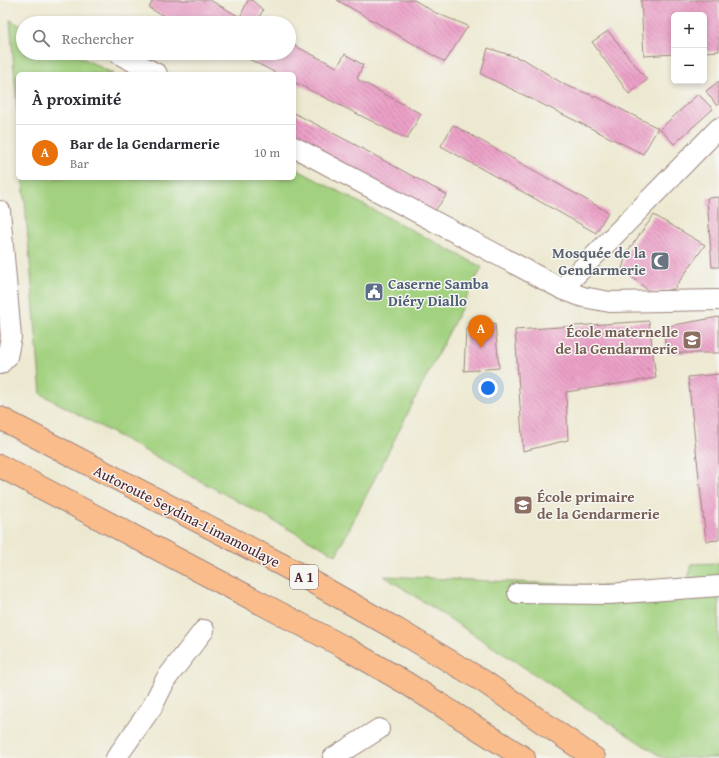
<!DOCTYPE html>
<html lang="fr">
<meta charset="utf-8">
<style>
body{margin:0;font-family:"Gentium Book Plus",serif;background:#f2f2f3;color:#2b2b33}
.controls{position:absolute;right:12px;top:12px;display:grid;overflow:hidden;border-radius:6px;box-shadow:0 2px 6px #0003}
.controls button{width:36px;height:36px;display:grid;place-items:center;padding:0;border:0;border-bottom:1px solid #e1e1e2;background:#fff;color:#2b2b33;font:20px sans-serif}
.you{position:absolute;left:488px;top:388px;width:14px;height:14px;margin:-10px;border:3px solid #fff;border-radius:50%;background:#1a73e8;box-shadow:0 0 0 6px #1a73e833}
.badge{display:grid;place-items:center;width:26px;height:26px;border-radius:50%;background:#7c3aed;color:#fff;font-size:13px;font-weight:700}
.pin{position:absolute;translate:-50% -33px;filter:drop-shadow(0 1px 2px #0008)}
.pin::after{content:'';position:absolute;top:21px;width:14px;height:12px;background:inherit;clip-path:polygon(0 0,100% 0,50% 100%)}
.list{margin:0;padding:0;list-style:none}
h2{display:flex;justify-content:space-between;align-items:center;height:52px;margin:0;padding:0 16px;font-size:17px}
h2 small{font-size:13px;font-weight:400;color:#7c7c81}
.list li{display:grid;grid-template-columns:26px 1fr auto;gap:12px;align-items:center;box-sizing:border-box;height:56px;padding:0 16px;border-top:1px solid #e1e1e2}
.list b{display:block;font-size:15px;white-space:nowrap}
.list p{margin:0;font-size:13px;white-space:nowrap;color:#7c7c81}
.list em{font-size:13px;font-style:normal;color:#7c7c81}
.icon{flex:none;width:22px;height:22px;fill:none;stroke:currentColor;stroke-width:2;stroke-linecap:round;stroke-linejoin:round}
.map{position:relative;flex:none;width:719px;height:758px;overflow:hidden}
.search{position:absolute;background:#fff;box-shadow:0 2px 6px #0003;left:16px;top:16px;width:280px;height:44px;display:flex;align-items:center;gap:10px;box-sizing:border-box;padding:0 14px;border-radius:22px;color:#7c7c81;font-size:15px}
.panel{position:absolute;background:#fff;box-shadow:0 2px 6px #0003;left:16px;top:72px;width:280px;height:108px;border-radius:6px}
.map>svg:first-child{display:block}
</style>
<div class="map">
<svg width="719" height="758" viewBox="0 0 719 758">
<defs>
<pattern id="building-back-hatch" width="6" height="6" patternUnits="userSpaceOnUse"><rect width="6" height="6" fill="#eca0c8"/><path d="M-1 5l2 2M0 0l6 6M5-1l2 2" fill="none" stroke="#c182a3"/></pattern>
</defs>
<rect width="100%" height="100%" fill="#f6f6f2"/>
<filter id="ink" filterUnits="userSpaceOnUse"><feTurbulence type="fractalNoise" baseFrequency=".025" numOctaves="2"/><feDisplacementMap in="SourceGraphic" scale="8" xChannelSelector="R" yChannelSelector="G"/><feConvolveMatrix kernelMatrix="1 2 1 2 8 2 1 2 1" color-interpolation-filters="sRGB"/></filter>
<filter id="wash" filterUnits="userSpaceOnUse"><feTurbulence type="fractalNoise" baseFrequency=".012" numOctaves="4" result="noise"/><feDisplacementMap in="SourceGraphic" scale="16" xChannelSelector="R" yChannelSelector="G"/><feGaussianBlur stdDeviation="0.9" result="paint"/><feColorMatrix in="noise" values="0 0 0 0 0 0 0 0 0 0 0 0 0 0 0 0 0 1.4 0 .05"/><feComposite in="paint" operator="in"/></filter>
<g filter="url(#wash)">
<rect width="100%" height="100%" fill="#ede9d1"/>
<!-- garden -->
<g fill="#a2d17f" stroke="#767855">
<polygon points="10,20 23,27 23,53 73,53 114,74 18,74 18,118"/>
<polygon points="294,168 482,267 336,555 41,394 23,178 294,178"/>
<polygon points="719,563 719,758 663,758 384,576 686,590 691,564"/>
</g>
<g id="blocks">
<!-- building -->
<g fill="url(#building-back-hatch)">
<polygon points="153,0 210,0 240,17 248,0 252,0 263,10 256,23 177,23 149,8"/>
<polygon points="337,0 414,0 436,13 468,26 445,62"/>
<polygon points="641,0 719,0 719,51 704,52 704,15 674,15 674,54 644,56"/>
<polygon points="608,31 647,80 629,94 592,42"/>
<polygon points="289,43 337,67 345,54 363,65 357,79 421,114 407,139 294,82 294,74 278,74 237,53 289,53"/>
<polygon points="488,48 525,60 565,85 599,98 658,128 643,154 481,74"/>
<polygon points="719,81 719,104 717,106 706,91"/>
<polygon points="698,94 713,109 674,144 660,129"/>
<polygon points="294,113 352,143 447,195 432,214 294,144"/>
<polygon points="453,125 608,212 596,233 441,146"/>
<polygon points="719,197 719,267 712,267 707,198"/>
<polygon points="654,215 705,245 674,289 651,293 622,269 627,252"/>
<polygon points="719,317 719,353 667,353 663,327"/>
<polygon points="649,321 656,378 566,392 568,440 523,451 515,330"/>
<polygon points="495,323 499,368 464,371 466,329"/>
<polygon points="719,374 719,540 706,541 688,377"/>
</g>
</g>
</g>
<g filter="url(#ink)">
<use href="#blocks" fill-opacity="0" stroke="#9c847e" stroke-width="1"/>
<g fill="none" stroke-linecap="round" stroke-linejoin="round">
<defs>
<g id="minor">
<polyline points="117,53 157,74"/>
<polyline points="294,147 562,289 583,297 610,302 719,300"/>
<polyline points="0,211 11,337 7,357 0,364"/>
<polyline points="562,289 719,128"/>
<polyline points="518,593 609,594 719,586"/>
<polyline points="116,758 152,707 166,679 204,630"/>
<polyline points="333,758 379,729"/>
</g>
<g id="highway">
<polyline points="0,418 288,568 396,629 483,681 594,758"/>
<polyline points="0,466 344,647 406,683 524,758"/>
</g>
</defs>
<!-- minor casing -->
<use href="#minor" stroke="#9c847e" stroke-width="22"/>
<!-- highway casing -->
<use href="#highway" stroke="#9c847e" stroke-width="24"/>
<!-- minor -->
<use href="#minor" stroke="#fff" stroke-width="20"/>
<!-- highway -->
<use href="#highway" stroke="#fabc8b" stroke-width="22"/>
</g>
</g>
<!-- icons -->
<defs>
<symbol id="mosque-square" viewBox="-11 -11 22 22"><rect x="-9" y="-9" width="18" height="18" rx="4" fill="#6b7280" stroke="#f6f6f2"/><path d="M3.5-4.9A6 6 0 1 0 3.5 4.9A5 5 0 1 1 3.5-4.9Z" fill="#fff"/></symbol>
<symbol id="civic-square" viewBox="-11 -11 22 22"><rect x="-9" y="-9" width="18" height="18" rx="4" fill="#5c6f8a" stroke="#f6f6f2"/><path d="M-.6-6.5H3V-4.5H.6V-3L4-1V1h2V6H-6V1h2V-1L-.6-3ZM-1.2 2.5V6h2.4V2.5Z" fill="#fff"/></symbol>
<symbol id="school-square" viewBox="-11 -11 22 22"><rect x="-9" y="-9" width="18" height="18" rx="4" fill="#8d6e63" stroke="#f6f6f2"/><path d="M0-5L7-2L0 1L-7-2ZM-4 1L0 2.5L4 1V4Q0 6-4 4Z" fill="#fff"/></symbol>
</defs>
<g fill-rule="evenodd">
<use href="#mosque-square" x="649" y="250" width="22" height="22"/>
<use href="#civic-square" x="363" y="281" width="22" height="22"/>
<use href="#school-square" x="681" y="329" width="22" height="22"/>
<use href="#school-square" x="512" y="494" width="22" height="22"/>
</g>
<g text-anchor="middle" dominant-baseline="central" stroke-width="3" stroke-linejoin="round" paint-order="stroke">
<!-- shield labels -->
<rect fill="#f6f6f2" stroke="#7e6067" stroke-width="1" x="290" y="565" width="28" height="24" rx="3"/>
<g font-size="14" font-weight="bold" fill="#4a1f2b">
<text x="304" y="577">A 1</text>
</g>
<!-- worship labels -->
<g font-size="15" font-weight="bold" fill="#5b616d" stroke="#f6f6f2" text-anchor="end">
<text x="646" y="252">Mosquée de la<tspan x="646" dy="17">Gendarmerie</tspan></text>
</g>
<!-- service labels -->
<g font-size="15" font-weight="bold" fill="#4e5e75" stroke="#f6f6f2" text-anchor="start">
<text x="388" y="283">Caserne Samba<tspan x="388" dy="17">Diéry Diallo</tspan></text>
</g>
<!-- education labels -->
<g font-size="15" font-weight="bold" fill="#785e54" stroke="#f6f6f2" text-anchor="end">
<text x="678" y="331">École maternelle<tspan x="678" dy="17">de la Gendarmerie</tspan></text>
<text x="537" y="496" text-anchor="start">École primaire<tspan x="537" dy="17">de la Gendarmerie</tspan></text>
</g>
<!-- street labels -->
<g font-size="15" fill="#4a1f2b" stroke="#f6f6f2">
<text transform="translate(187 516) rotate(27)">Autoroute Seydina-Limamoulaye</text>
</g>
</g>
</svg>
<div class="controls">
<button>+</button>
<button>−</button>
</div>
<div class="you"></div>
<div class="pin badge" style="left:481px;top:348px;background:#e8710a">A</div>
<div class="search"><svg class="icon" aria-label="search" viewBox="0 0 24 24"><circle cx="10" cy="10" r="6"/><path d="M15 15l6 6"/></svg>Rechercher</div>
<section class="panel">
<h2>À proximité<small></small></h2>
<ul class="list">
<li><span class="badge" style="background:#e8710a">A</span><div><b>Bar de la Gendarmerie</b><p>Bar</p></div><em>10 m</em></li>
</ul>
</section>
</div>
